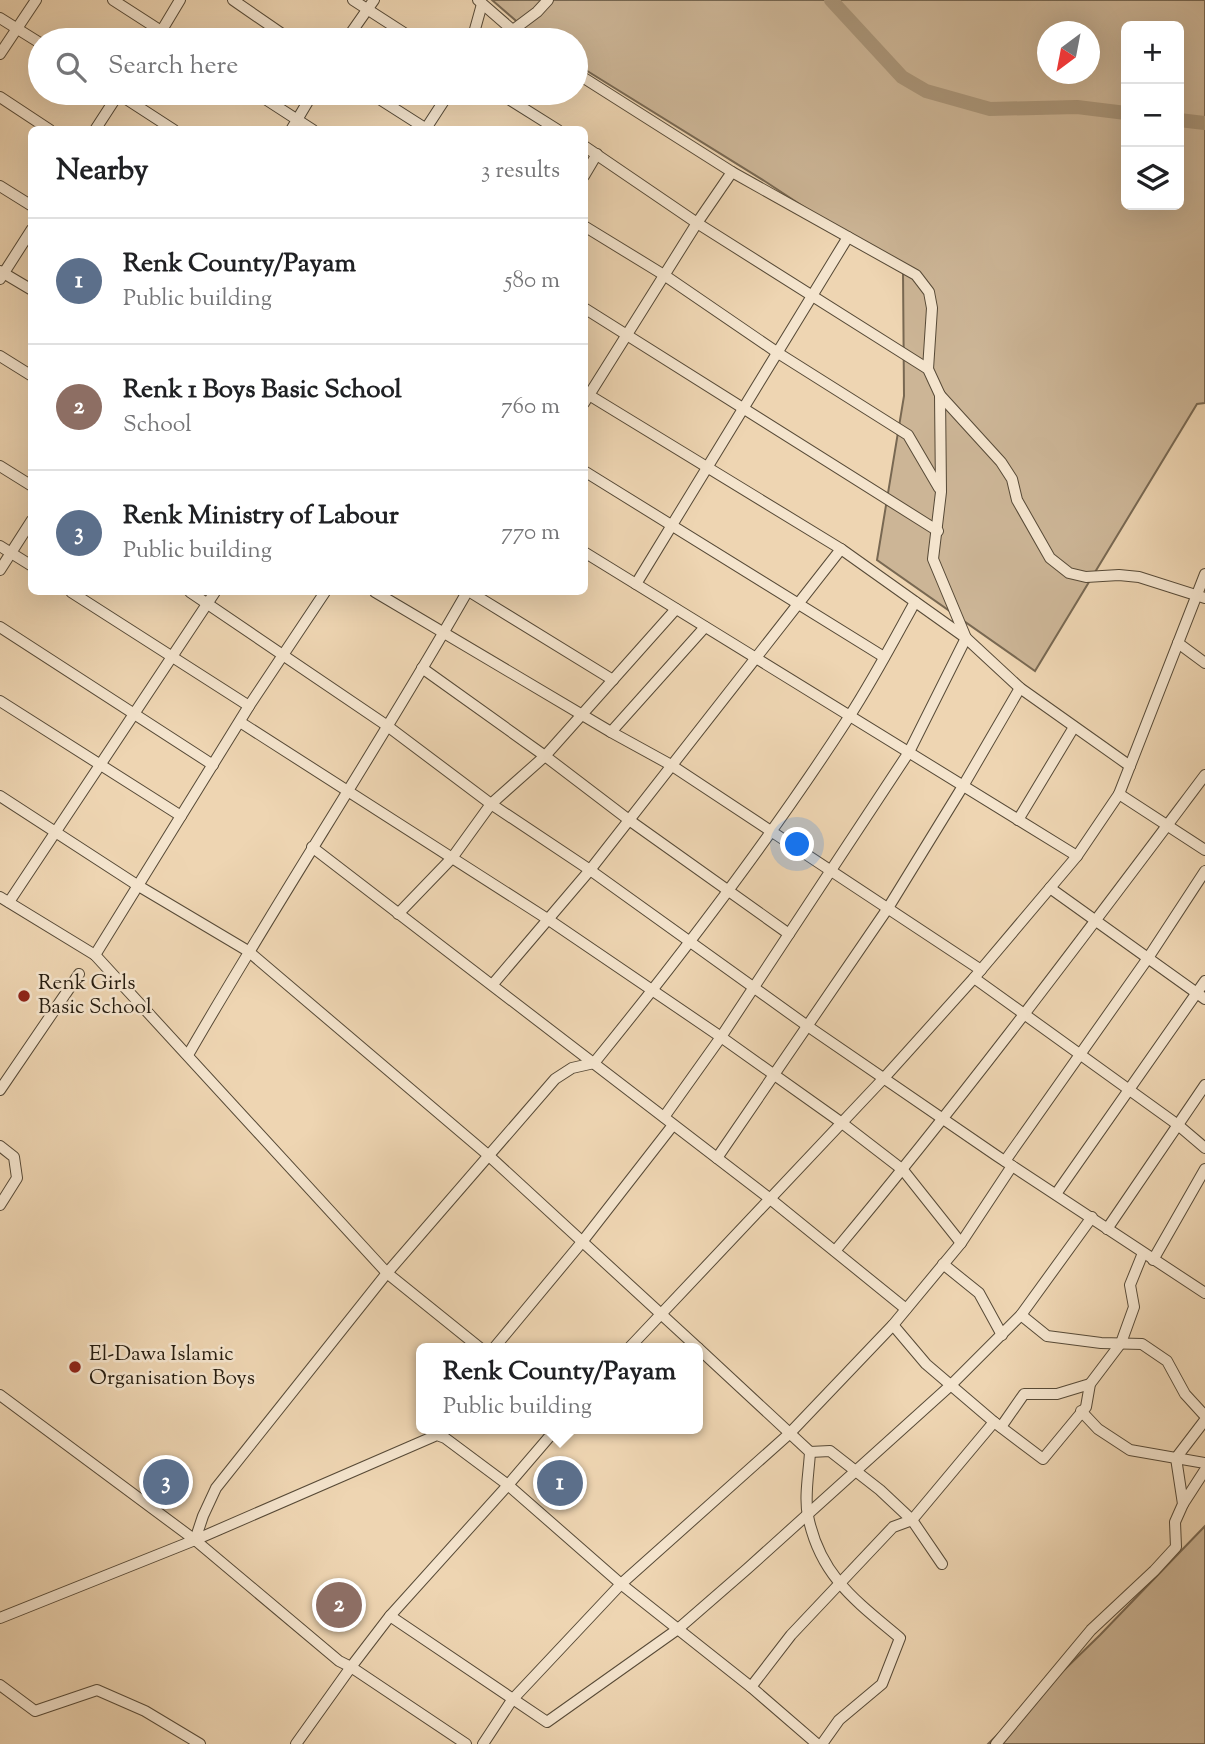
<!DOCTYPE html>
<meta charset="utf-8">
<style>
body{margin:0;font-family:"Sorts Mill Goudy",serif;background:#f6f6f6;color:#202124}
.controls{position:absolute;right:21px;top:21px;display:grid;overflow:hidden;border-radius:10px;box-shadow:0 7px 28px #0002}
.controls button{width:63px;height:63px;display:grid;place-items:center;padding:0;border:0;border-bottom:2px solid #e0e0e0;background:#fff;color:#202124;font:35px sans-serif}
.compass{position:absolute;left:1037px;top:21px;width:63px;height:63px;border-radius:50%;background:#fff;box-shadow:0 7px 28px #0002;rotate:212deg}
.you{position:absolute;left:798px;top:845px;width:24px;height:24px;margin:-18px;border:5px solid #fff;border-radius:50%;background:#1a73e8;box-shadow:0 0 0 10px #1a73e833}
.badge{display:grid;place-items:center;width:46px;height:46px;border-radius:50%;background:#d93025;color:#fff;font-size:23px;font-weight:700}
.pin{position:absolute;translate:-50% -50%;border:4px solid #fff;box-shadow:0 2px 7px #0006}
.popup{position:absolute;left:416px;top:1343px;width:287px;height:91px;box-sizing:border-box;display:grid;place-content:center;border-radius:10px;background:#fff;filter:drop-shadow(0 2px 5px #0005);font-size:23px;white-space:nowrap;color:#757577}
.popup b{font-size:26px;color:#202124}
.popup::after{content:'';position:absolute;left:50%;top:100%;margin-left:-14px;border:14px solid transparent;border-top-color:#fff}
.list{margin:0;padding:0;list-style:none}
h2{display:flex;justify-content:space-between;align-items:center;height:91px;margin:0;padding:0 28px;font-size:30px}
h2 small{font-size:23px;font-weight:400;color:#757577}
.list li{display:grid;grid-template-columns:46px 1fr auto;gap:21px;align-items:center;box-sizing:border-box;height:126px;padding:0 28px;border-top:2px solid #e0e0e0}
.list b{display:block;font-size:26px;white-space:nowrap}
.list p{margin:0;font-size:23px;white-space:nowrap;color:#757577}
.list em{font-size:23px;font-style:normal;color:#757577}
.icon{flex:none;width:38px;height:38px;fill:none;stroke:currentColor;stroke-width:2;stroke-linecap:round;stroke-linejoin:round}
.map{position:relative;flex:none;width:1205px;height:1744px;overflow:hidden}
.search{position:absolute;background:#fff;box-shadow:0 7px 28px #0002;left:28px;top:28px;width:560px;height:77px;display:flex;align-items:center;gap:18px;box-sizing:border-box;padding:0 24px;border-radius:38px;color:#757577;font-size:26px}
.panel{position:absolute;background:#fff;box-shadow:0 7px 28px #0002;left:28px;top:126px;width:560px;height:469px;border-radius:10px}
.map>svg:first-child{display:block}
</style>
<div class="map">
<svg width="1205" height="1744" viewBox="0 0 1205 1744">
<rect width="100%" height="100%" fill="#eed5b2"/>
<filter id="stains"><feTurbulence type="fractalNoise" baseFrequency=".00286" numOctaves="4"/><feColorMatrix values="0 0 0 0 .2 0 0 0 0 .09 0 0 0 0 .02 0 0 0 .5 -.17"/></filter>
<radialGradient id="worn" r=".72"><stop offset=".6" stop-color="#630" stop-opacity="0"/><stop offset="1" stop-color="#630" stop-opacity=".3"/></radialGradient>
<!-- green -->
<g fill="#ccb596" stroke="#786852" stroke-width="2" fill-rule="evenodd">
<path d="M492,0H1205V403L1197,404L1035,671L877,560L904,396L903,272L766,182L576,64V40H538ZM1126,26H1179V205H1126ZM1048,32H1090V74H1048Z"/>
<polygon points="1205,1526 1205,1744 988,1744 1100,1635"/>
</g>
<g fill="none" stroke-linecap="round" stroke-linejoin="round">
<!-- river -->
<g stroke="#aa967a" stroke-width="14">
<polyline points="831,0 902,77 926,91 990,109 1077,107 1126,113"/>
<polyline points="1179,120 1205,123"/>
</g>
<defs>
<g id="minor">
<polyline points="113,0 175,40"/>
<polyline points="233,0 291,40"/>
<polyline points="353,0 415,40"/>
<polyline points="478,0 524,40"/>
<polyline points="0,18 40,43"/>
<polyline points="513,30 537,12 548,0"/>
<polyline points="156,40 180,0"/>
<polyline points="346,40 374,0"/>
<polyline points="472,40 482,4"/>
<polyline points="0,54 36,0"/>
<polyline points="576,73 732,172 916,275 929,292 932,308 928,369"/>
<polyline points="117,93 174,130"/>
<polyline points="256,93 313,130"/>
<polyline points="370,93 428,130"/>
<polyline points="499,93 558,130"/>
<polyline points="0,97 50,130"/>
<polyline points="95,130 119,93"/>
<polyline points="291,130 313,93"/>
<polyline points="425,130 449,93"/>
<polyline points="584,146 697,223 928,369 940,395 941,492 933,559 966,638 909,752 721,1037 664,1117"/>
<polyline points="584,176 597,154"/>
<polyline points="0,186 32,206"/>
<polyline points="584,226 664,275 778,353 908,435 939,488"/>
<polyline points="0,271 32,290"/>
<polyline points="0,279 32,229"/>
<polyline points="584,308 938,531"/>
<polyline points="0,356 32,376"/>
<polyline points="584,392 841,549 966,638 1020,688 1130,766"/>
<polyline points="940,395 1001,462 1012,479 1017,500 1050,558 1069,573 1086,577 1119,575 1139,577 1205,598"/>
<polyline points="584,403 697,223 732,172"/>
<polyline points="0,466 32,486"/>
<polyline points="584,471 884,657"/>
<polyline points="0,546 32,566"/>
<polyline points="584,552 1077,856"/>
<polyline points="0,570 32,520"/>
<polyline points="636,584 848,237"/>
<polyline points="71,592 249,706"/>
<polyline points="190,592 386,725 491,804 590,870 806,1025 997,1156 1205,1293"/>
<polyline points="375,592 611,732 671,765 981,970"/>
<polyline points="470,592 613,680"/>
<polyline points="0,627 213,765"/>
<polyline points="1178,643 1205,663"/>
<polyline points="422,668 545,756 629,820 789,934"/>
<polyline points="0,701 181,816"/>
<polyline points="240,722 549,920 721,1037 842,1123 903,1170 961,1243"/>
<polyline points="611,732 705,627"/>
<polyline points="1119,794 1205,850"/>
<polyline points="0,796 137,885 248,951 488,1155 698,1348"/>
<polyline points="1018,820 1074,727"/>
<polyline points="312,847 769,1198 906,1309"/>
<polyline points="1050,888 1205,999"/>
<polyline points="0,897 95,955 387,1273 480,1348"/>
<polyline points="9,902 215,592"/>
<polyline points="398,914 452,858 491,804 545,756 676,609"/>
<polyline points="95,955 249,706 325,592"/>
<polyline points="974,978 1178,1125 1205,1148"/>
<polyline points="493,984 590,870 841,549"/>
<path d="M188,1055C278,899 378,748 467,592"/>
<polyline points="0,1090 79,974"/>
<polyline points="0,1146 14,1157 17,1178 0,1205"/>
<polyline points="717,1158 888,908 963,786 1020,688"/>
<polyline points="1005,1161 1148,958 1205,871"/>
<polyline points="1056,1194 1205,981"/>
<polyline points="1107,1229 1205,1085"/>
<path d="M835,1251C964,1097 1084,936 1205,775"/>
<polyline points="1153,1260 1205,1169"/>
<polyline points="943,1264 979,1293 1002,1335"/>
<polyline points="1021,1315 1047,1336 1101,1343 1142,1344 1167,1361 1185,1394 1205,1416"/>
<polyline points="893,1325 926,1364 994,1422 1043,1459 1086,1407 1090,1384 1121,1343 1134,1307 1130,1285 1143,1253"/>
<polyline points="494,1348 582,1242 673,1125"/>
<polyline points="629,1348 884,1078 974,978 1077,856 1119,794 1205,574"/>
<path d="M698,1348L810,1452C809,1472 804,1497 808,1516C820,1576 856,1601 900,1638L882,1684L839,1720L822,1744"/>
<polyline points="0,1395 195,1540 339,1661 351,1667 390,1616 508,1485 445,1438 437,1435 195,1540 0,1618"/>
<polyline points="1081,1411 1098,1429 1130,1450 1205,1463"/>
<polyline points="1001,1427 1024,1394 1057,1394 1090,1384"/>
<polyline points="556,1429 508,1485 621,1584 751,1687 817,1744"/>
<polyline points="810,1452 830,1451 880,1490 912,1520 942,1564"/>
<polyline points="1183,1504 1205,1470"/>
<path d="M195,1540L203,1516L216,1488L387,1273L555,1079L572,1068L594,1063C684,952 771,838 849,717C873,680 894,640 915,602"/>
<polyline points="390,1616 547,1722 678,1629 747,1569 951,1385 1021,1315 1092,1217"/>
<polyline points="0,1685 35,1711 97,1690 145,1711 200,1744"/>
<polyline points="751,1687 791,1635 893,1527 912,1520 994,1422"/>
<polyline points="296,1744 351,1667 466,1744"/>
<polyline points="483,1744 512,1700 621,1584 789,1434 893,1325 961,1243 1012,1166"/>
<polyline points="996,1744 1091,1630 1154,1571 1176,1547 1175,1522 1183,1504 1176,1458 1205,1420"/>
</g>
</defs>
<!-- minor casing -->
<use href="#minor" stroke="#574a37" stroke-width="12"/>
<!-- minor -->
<use href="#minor" stroke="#f4e4cd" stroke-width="10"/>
</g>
<!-- markers -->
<g fill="#8f2418" stroke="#f4e4cd" stroke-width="2.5">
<circle cx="24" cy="996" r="7"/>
<circle cx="75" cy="1367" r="7"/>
</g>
<g text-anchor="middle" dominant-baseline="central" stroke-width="5" stroke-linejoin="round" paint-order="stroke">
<!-- poi labels -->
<g font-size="21" fill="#251b0e" stroke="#f4e4cd" text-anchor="start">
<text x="38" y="984">Renk Girls<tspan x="38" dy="24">Basic School</tspan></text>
<text x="89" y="1355">El-Dawa Islamic<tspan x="89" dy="24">Organisation Boys</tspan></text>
</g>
</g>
<rect width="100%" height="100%" filter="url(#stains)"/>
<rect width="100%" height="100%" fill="url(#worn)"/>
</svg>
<div class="controls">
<button>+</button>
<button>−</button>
<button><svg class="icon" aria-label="layers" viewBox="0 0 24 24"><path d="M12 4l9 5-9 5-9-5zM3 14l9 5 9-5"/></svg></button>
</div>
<svg class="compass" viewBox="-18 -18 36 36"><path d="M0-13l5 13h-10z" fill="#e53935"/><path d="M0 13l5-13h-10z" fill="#757577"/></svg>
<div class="you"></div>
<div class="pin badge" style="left:560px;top:1483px;background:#5c6f8a">1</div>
<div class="popup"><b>Renk County/Payam</b>Public building</div>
<div class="pin badge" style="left:339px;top:1605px;background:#8d6e63">2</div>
<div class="pin badge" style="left:166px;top:1482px;background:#5c6f8a">3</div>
<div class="search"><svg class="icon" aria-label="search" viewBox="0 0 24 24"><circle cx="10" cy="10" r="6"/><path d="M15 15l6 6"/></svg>Search here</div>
<section class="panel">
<h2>Nearby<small>3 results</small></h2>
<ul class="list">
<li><span class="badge" style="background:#5c6f8a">1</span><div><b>Renk County/Payam</b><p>Public building</p></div><em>580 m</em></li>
<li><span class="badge" style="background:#8d6e63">2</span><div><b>Renk 1 Boys Basic School</b><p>School</p></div><em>760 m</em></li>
<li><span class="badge" style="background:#5c6f8a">3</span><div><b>Renk Ministry of Labour</b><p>Public building</p></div><em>770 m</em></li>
</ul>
</section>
</div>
